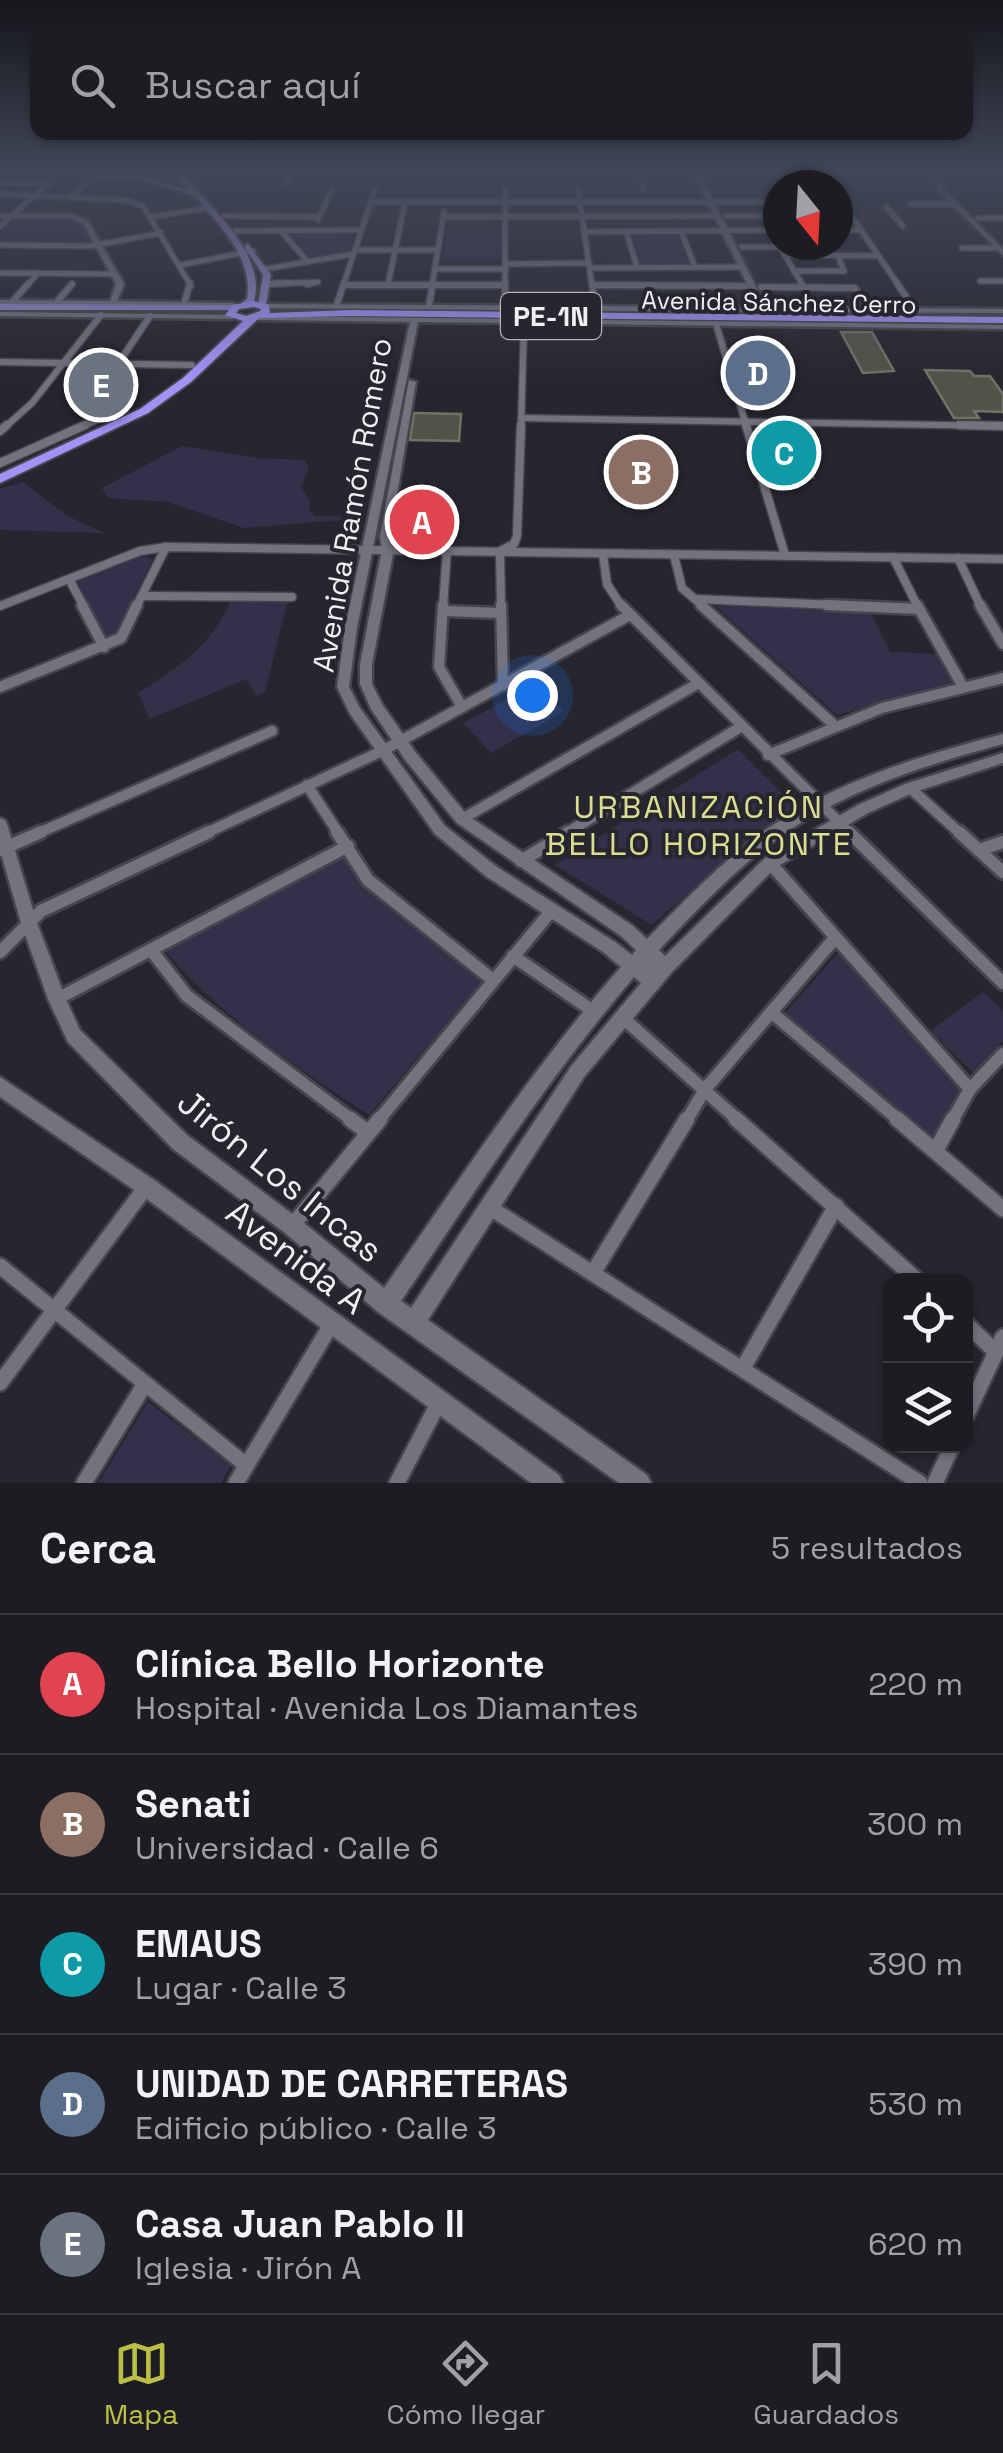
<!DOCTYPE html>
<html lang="es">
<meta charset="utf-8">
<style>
body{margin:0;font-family:"Space Grotesk",sans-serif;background:#2a2930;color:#f1f3f6}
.controls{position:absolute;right:30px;bottom:30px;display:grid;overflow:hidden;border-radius:20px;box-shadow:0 2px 8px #0004}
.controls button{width:90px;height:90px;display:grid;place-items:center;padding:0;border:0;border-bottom:2px solid #3b3a41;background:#1d1c23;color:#f1f3f6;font:50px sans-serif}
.compass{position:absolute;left:763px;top:170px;width:90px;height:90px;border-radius:50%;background:#1d1c23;box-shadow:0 2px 8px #0004;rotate:162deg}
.you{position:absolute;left:532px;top:695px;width:35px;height:35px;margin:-25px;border:8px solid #fff;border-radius:50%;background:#1a73e8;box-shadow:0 0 0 15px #1a73e833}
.badge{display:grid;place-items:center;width:65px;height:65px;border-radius:50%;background:#bbc044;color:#fff;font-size:32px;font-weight:700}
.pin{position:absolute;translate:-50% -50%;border:5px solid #fff;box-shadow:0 2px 10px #0006}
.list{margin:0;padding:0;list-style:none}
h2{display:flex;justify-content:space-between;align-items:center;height:130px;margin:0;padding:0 40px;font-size:42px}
h2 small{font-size:32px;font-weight:400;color:#a0a1a6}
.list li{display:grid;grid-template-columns:65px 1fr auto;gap:30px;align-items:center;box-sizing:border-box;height:140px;padding:0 40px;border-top:2px solid #3b3a41}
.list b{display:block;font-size:38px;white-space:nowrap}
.list p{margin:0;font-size:32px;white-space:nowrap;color:#a0a1a6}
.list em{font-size:32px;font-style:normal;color:#a0a1a6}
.icon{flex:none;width:55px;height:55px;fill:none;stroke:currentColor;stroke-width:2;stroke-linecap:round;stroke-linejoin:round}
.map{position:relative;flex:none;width:1003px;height:1483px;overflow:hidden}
.search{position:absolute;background:#1d1c23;box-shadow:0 2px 8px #0004;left:30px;right:30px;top:30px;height:110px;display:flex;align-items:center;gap:25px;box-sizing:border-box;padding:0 35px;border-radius:20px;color:#a0a1a6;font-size:38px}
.sheet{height:830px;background:#1d1c23}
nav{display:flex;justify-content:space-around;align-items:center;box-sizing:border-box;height:140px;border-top:2px solid #3b3a41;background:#1d1c23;font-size:28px;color:#a0a1a6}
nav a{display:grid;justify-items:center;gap:5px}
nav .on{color:#bbc044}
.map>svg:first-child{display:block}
</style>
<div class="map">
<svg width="1003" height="1483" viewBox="0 0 1003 1483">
<rect width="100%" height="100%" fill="#27262f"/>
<!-- green -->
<g fill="#33304a">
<polygon points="9,219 79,221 86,225 94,245 0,244 0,228"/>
<polygon points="355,231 348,254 310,261 287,232"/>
<polygon points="447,231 502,231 501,259 443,259"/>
<polygon points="630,233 677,233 690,266 640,266"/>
<polygon points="182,446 257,458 304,460 309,467 301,487 310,500 309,510 315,516 340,516 342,520 244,528 168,502 108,498 102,488"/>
<polygon points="23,482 67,516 105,533 0,530 0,489"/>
<polygon points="141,556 153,559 120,630 106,641 76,582"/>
<path d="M231,599H288L265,692L257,696L246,679L150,719L138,693C176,670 215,643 231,599Z"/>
<polygon points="715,606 869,609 890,652 938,654 955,683 837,715"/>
<polygon points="536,684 564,711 491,753 463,723"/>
<polygon points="738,749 798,809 725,861 652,925 555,865"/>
<path d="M343,855L361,884L482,982L369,1115C296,1067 223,1018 166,952Z"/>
<polygon points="839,952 959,1090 932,1138 784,1014"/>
<polygon points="983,992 1003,1011 1003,1041 974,1073 930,1031"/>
<polygon points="148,1402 231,1465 221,1483 98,1483"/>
</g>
<!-- building -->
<g fill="#525348" stroke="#717266" stroke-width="2.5">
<polygon points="841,332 872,332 894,371 863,373"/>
<polygon points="925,370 970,371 974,376 990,376 1003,394 1003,412 974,411 979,418 954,418"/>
<polygon points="414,413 461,414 459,441 410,440"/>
<polygon points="756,429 796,429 813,477 770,476"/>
<polygon points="403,512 450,515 449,529 395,529 397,514"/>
</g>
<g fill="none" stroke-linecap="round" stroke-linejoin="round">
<defs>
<g id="street-far5">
<polyline points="334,173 541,173"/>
<polyline points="571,174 1003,173"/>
<polyline points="0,182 48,184"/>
<polyline points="286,184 292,172"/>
<polyline points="505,189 505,286"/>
<polyline points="578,189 592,286"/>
<polyline points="0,194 124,200 143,206 191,286"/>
<polyline points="838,196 899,286"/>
<polyline points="69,197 102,172"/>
<polyline points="370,202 778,202"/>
<polyline points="911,204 955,204"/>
<polyline points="886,207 903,226"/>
<polyline points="224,216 320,217"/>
<polyline points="726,216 778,216"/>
<polyline points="150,217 208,208"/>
<polyline points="443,217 717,216"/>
<polyline points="978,218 1003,218"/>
<polyline points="318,220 332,189"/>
<polyline points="0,226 48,184"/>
<polyline points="280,230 308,262"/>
<polyline points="838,230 861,230"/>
<polyline points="236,231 361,230"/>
<polyline points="626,231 637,267"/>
<polyline points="681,231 695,267"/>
<polyline points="584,232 778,230"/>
<polyline points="0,245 91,246 161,233"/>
<polyline points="779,245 803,286"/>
<polyline points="742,247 781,247"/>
<polyline points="962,248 998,248"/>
<polyline points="355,250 438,250"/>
<polyline points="785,255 879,256"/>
<polyline points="506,264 589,263"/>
<polyline points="181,265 253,251"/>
<polyline points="590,268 742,267"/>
<polyline points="265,269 353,254"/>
<polyline points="436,269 506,269"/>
<polyline points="794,271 844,271 838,256"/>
<polyline points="0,273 115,274"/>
<polyline points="980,281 1003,281"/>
<polyline points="268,284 318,282 307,284"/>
<polyline points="344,285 505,285"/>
<polyline points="388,285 405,202"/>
<polyline points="592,285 701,286"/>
<polyline points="27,286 38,273"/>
<polyline points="343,286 375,190"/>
<polyline points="432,286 444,212"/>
</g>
<g id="street-far4">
<polyline points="505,283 505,306"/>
<polyline points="592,283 595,307"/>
<polyline points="801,283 804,288"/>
<polyline points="897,283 915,310"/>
<polyline points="268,284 288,283"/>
<polyline points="307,284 312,283"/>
<polyline points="344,285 505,285"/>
<polyline points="592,285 752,286"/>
<polyline points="761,287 855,288 869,310"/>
<polyline points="12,302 29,283"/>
<polyline points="56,303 72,284"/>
<polyline points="184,304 190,283"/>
<polyline points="337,304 344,283"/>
<polyline points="429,305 433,283"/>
<polyline points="716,324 747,428"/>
<polyline points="0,362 192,365"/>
<polyline points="118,364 150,316"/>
<polyline points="521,418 1003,426"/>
<polyline points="4,428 32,403 101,315"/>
<polyline points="79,428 97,420"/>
<polyline points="521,428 524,322"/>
</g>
<g id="street-far3">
<polyline points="746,425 785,555"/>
<polyline points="959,425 1003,426"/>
<polyline points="0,431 7,425"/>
<polyline points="0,463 85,425"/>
<polyline points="603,554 607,584 622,607"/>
<polyline points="674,555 682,588 704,607"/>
<polyline points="893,557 918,607"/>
<polyline points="958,558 981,607"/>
<polyline points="69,579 84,607"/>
<polyline points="142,596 292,597"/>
<polyline points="695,599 883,607"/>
<polyline points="0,606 140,551 166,547 1003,559"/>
<polyline points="136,607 166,547"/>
<polyline points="443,607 447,550"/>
<polyline points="501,607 500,551 514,544 517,536 521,425"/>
</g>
<g id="street-far2">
<polyline points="82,605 104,647"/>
<polyline points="443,605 439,667 462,707"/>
<polyline points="501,605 503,685"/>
<polyline points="621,605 851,834"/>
<polyline points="701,605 832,723"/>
<polyline points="827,605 919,609"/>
<polyline points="917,605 962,685"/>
<polyline points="980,605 1003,644"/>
<polyline points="444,611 501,613"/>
<polyline points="0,687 121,638 137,605"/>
<polyline points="768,755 882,708 1003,678"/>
<polyline points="307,785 339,834"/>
<polyline points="910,788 961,834"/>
<polyline points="462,819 697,684"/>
<polyline points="36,834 272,731"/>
<polyline points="204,834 384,750 628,616"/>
<polyline points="565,834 739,728"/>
</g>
<g id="street-far1">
<polyline points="337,832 368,880 493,980"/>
<polyline points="849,832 1003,983"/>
<polyline points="959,832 1003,872"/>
<polyline points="0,850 41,832"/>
<polyline points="979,850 1003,842"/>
<polyline points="521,861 569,832"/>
<polyline points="770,863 970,1089"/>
<polyline points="151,950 187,996 353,1121"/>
<polyline points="0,952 41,911 209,832"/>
<polyline points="513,956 593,1011"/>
<polyline points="57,999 348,846"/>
<polyline points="771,1012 900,1121"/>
<polyline points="622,1017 739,1121"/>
<polyline points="378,1121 552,910"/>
<polyline points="686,1121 706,1088 835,938"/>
<polyline points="952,1121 970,1089 1003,1054"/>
</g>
<g id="street">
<polyline points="350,1119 367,1132"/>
<polyline points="736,1119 917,1280"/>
<polyline points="897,1119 1003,1209"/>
<polyline points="936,1150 953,1119"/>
<polyline points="489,1207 920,1483"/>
<polyline points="292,1226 380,1119"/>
<polyline points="0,1266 246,1465"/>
<polyline points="593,1273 687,1119"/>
<polyline points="966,1324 995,1351"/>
<polyline points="743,1368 836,1206"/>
<polyline points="0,1383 146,1187"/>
<polyline points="966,1416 1003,1337"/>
<polyline points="84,1483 145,1384"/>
<polyline points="236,1483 331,1325"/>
<polyline points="397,1483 439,1402"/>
<polyline points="935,1483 952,1446"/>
</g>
<g id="secondary">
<polygon points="22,172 63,172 197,180 194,182"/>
<polygon points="693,172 699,172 766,307 1003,309 1003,313 768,312 770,315 766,317 760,312 263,308 259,306 263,304 758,307"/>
<polygon points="924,172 930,172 943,184 941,187 1003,249 1003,255 937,189 939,186"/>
<polygon points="0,214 71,214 88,221 124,284 117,301 234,303 238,305 234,307 0,304 0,300 110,301 116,284 83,223 70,218 0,218"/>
<polygon points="0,312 232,315 236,317 232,319 0,316"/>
<path d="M256,316L1003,325V329L418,322L357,628L349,687L360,708L445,826L497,867L615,942L632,955L636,950L621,936L457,823L406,761L371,709L360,684V664L382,549L380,536L409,380L416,382L390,536L394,549L372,664V684L382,704L416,753L467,815L633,926L647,939C685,900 723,860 767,829C837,781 922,755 1003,734V744C925,765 843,791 777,839C733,871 696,911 659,950L665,956L765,858L858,805L905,784L1003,753V763L915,792L868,813L775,868L671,973L584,1077L428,1320L647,1475L651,1483H619L378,1312L285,1233L173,1149L68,1042L48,999L21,923L0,850V818L5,820L7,824L37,923L65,997L80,1030L187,1135L299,1219L384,1288C460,1179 533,1067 621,967L603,952L487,877L435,834L350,714L337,687L345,628L410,322L259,320H256ZM634,977L641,983L572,1065L411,1308L401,1301C475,1191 547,1079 634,977Z"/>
<polygon points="0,1077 154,1180 559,1475 563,1483 531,1483 140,1194 0,1097"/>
</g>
<g id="primary">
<path d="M174,172H180C209,206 267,253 254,302L236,310H0V304L239,305L247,299C253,259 223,229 199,201L193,195L141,180L144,178L189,190Z"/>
<polygon points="640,184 644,184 645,190 641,190"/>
<polygon points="248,244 271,275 266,305 262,308 258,305 263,275 244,246"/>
</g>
<path id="highway" d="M254,301L269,305L270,313L351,310L1003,317V323L351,316L259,318L191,382L148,413L0,483V474L140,409L183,378L243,321L225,315L233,305ZM254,307L261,309L260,311L246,316L236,313L239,309Z"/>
</defs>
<!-- street-far5 casing -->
<use href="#street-far5" stroke="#46454c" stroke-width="8"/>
<!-- street-far4 casing -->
<use href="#street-far4" stroke="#46454c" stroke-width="9"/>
<!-- street-far3 casing -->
<use href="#street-far3" stroke="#46454c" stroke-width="11"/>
<!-- street-far2 casing -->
<use href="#street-far2" stroke="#46454c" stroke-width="15"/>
<!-- street-far1 casing -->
<use href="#street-far1" stroke="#46454c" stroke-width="18"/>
<!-- street casing -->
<use href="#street" stroke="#46454c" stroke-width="20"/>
<!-- secondary casing -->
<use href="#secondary" stroke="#46454c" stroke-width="5"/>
<!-- primary casing -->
<use href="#primary" stroke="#46454c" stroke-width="5"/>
<!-- highway casing -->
<use href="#highway" stroke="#46454c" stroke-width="4"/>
<!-- street-far5 -->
<use href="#street-far5" stroke="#73727e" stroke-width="5"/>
<!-- street-far4 -->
<use href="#street-far4" stroke="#73727e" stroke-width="6"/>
<!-- street-far3 -->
<use href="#street-far3" stroke="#73727e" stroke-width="8"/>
<!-- street-far2 -->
<use href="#street-far2" stroke="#73727e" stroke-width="10"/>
<!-- street-far1 -->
<use href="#street-far1" stroke="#73727e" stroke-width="12"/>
<!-- street -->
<use href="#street" stroke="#73727e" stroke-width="15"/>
<!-- secondary -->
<use href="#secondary" fill="#73727e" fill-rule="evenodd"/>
<!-- primary -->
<use href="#primary" fill="#8f85c6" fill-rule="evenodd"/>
<!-- highway -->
<use href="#highway" fill="#a192f6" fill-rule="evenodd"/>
</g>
<!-- sky -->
<linearGradient id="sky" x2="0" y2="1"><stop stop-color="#15151a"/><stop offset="0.45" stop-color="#414758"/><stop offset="1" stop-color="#414758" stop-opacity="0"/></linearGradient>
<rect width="1003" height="380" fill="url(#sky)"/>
<g text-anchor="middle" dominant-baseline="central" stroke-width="8" stroke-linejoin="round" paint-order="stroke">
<!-- far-street labels -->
<g font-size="25" fill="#efeff5" stroke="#27262f">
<text transform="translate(779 302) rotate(1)">Avenida Sánchez Cerro</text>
</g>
<!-- shield labels -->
<rect fill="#27262f" stroke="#b3b3ba" stroke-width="2.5" x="501" y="293" width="100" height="46" rx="8"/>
<g font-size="28" font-weight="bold" fill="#efeff5">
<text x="551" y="316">PE-1N</text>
</g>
<!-- street labels -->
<g font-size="30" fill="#efeff5" stroke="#27262f">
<text transform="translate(352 505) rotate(-80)">Avenida Ramón Romero</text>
</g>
<!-- neighbourhood labels -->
<g font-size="32" letter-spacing="2.5" fill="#dade90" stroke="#27262f">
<text x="699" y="807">URBANIZACIÓN<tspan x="699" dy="37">BELLO HORIZONTE</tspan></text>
</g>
<!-- near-street labels -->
<g font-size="35" fill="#efeff5" stroke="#27262f">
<text transform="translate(280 1176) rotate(39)">Jirón Los Incas</text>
<text transform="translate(296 1257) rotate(37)">Avenida A</text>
</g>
</g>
</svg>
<div class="controls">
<button><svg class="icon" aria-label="locate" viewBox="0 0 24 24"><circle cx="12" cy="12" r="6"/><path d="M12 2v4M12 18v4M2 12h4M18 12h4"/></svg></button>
<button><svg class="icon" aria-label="layers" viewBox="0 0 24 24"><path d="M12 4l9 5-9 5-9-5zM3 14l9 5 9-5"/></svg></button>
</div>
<svg class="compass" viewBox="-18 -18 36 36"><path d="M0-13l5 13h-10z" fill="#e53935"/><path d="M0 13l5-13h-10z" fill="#a0a1a6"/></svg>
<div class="you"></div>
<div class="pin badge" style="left:422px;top:522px;background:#e0444e">A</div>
<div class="pin badge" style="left:641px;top:472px;background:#8d6e63">B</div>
<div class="pin badge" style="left:784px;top:453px;background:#0f9aa8">C</div>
<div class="pin badge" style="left:758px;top:373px;background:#5c6f8a">D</div>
<div class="pin badge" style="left:101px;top:385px;background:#6b7280">E</div>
<div class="search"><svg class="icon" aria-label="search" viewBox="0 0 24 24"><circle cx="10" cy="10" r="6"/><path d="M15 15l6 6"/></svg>Buscar aquí</div>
</div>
<section class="sheet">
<h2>Cerca<small>5 resultados</small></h2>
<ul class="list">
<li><span class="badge" style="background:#e0444e">A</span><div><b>Clínica Bello Horizonte</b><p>Hospital · Avenida Los Diamantes</p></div><em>220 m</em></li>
<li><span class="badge" style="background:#8d6e63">B</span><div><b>Senati</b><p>Universidad · Calle 6</p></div><em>300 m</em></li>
<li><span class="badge" style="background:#0f9aa8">C</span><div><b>EMAUS</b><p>Lugar · Calle 3</p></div><em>390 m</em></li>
<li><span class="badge" style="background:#5c6f8a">D</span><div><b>UNIDAD DE CARRETERAS</b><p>Edificio público · Calle 3</p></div><em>530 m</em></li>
<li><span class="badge" style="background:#6b7280">E</span><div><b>Casa Juan Pablo II</b><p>Iglesia · Jirón A</p></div><em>620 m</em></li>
</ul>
</section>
<nav>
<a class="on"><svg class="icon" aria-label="map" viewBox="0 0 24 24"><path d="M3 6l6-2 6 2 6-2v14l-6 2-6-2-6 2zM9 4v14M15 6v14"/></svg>Mapa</a>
<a><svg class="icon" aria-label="directions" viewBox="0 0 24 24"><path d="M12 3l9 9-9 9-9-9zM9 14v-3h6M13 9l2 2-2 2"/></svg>Cómo llegar</a>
<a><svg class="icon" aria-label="saved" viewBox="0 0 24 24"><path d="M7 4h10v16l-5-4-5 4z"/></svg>Guardados</a>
</nav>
